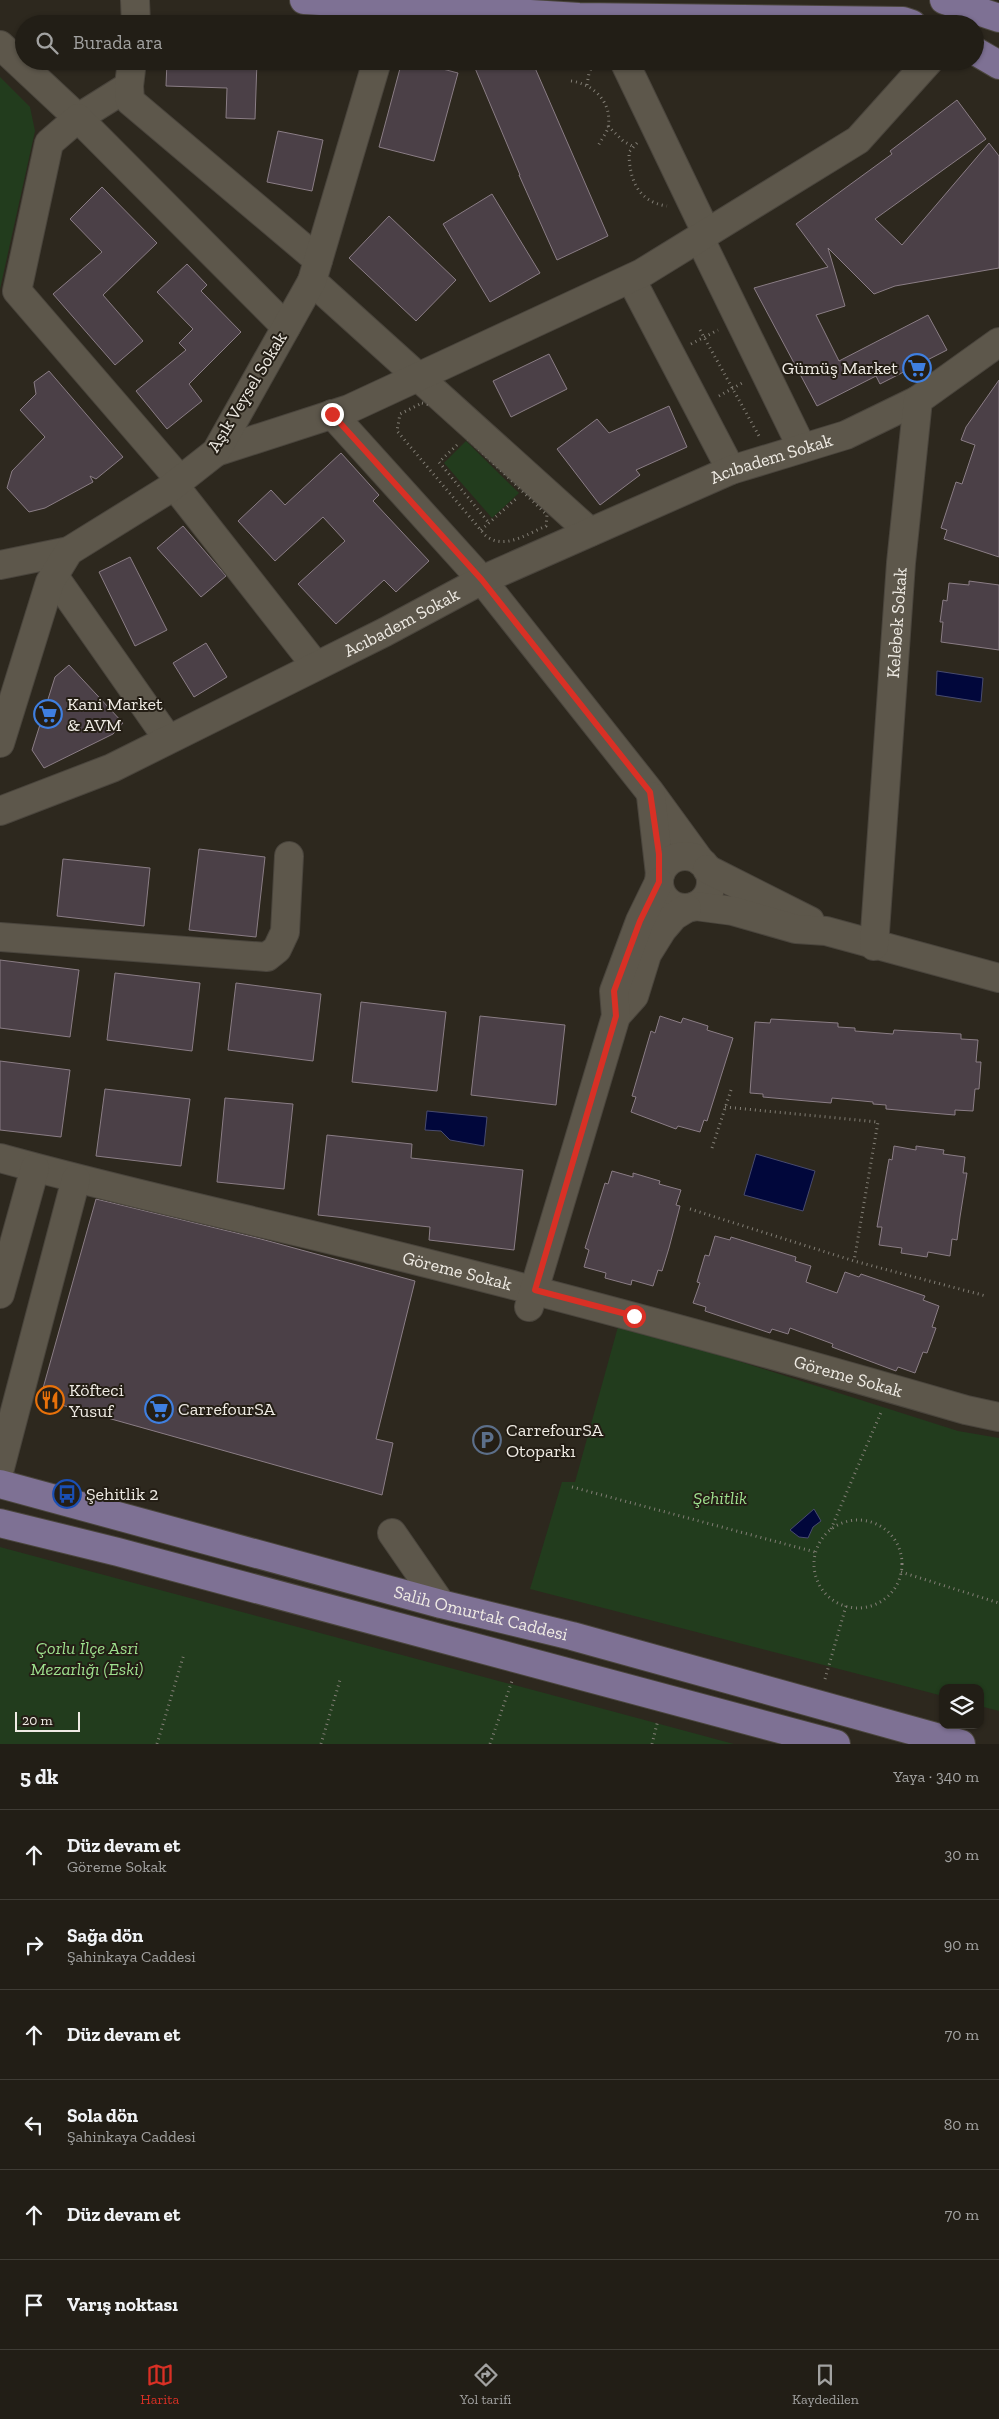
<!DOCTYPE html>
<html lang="tr">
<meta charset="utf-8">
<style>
body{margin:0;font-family:"Zilla Slab",serif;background:#2e2b23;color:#f1f3f6}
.controls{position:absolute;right:15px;bottom:15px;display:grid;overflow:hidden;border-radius:10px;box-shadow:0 1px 4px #0004}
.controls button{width:45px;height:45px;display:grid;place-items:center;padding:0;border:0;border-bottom:1px solid #3f3c35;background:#221e16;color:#f1f3f6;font:25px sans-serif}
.scale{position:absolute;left:15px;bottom:12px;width:65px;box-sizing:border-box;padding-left:5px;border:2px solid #efebe4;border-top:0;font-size:14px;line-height:18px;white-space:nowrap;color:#efebe4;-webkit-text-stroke:4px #241e15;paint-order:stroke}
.stop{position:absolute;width:15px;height:15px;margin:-11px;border:4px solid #d93025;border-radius:50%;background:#fff}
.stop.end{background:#d93025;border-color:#fff;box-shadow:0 1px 5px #0008}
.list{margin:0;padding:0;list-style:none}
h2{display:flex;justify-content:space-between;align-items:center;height:65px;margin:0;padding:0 20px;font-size:21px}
h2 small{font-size:16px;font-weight:400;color:#a2a2a1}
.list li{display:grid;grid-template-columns:32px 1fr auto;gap:15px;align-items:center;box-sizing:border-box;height:90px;padding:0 20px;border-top:1px solid #3f3c35}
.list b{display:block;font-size:19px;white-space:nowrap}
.list p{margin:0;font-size:16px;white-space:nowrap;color:#a2a2a1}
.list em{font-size:16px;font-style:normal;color:#a2a2a1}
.icon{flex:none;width:28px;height:28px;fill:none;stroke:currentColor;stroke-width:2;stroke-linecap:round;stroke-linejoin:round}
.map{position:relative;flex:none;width:999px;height:1744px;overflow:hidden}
.search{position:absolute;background:#221e16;box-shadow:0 1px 4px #0004;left:15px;right:15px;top:15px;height:55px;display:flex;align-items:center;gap:12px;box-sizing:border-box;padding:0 18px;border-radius:28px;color:#a2a2a1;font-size:19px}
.sheet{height:605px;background:#221e16}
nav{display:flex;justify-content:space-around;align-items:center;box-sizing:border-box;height:70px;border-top:1px solid #3f3c35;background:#221e16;font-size:14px;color:#a2a2a1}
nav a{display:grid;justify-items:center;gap:2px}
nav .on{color:#d93025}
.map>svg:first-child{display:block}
</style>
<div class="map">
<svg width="999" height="1744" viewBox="0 0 999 1744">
<rect width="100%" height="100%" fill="#2d281e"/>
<!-- green -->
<g fill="#223c1d">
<polygon points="0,77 30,107 35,131 0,289"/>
<polygon points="466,441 519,493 492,518 444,463"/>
<polygon points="619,1323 958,1431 999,1438 999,1711 980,1706 980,1688 943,1688 943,1696 530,1589 562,1482 575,1482"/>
<polygon points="0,1547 734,1744 0,1744"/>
</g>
<!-- water -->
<g fill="#01073b" stroke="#484b6e">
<polygon points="937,671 983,678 981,702 936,695"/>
<polygon points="427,1111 487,1117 484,1146 450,1140 441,1131 425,1130"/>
<polygon points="756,1154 815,1171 803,1211 744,1195"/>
<polygon points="814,1509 821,1521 813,1527 808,1538 799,1537 790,1530"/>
</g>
<!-- building -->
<g fill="#4b4047" stroke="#8a7d85">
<polygon points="167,61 257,61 255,119 226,118 227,88 166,86"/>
<polygon points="402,61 412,61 458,73 434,161 379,147"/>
<polygon points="472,61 532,61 608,236 557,260 519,175 520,175"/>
<polygon points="957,100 986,139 875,219 902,245 989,143 999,156 999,268 895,286 874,294 828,248 845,306 816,315 839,361 928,315 947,350 880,384 876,376 817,406 754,288 828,267 796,224 892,154 890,151"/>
<polygon points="278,131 323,140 312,191 267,182"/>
<polygon points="102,187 157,243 103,295 143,341 115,365 53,294 102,252 70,219"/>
<polygon points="492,194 540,273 490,302 443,224"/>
<polygon points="389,216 456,280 416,321 349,258"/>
<polygon points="187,264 207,285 201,291 241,332 189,384 202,401 167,429 136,391 186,350 179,343 193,329 157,292"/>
<polygon points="549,354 567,389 511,417 493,381"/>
<polygon points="49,371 123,457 96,479 90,476 93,482 45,508 29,512 7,488 12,471 45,437 20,410 36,394 34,382"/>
<polygon points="999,380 999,557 944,539 947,530 941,528 956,482 962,484 975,445 961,440 966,427"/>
<polygon points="669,406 687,447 636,470 640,475 600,505 557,449 597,419 609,433"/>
<polygon points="341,453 379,495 373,501 429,561 396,592 384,580 336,624 298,584 345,541 323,517 275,561 238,521 271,490 285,505"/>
<polygon points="183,526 226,576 201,597 157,548"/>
<polygon points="130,557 167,630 135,646 99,572"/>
<polygon points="969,581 999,585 999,650 941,642 943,622 940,622 943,600 947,601 949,583 969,585"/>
<polygon points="206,643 227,677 194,697 173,663"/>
<polygon points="69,665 123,723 113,734 44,768 32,750 55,677"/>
<polygon points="199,849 265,857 256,937 189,930"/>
<polygon points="63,859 150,868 144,926 57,916"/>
<polygon points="0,960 79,970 70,1037 0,1028"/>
<polygon points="115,973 200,983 192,1051 107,1040"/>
<polygon points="236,983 321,994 313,1061 228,1050"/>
<polygon points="361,1002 446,1012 437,1091 352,1082"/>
<polygon points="480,1016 565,1025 556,1105 471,1095"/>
<polygon points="660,1016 681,1023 683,1018 708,1026 707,1030 733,1038 707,1121 704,1120 700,1132 678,1126 676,1129 631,1112 636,1097 632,1096 651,1031 655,1033"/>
<polygon points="771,1019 838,1023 838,1027 855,1028 855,1031 893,1034 894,1030 961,1034 961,1039 978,1040 976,1062 981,1062 979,1089 975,1089 973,1111 955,1110 955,1115 931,1113 886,1109 886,1105 873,1104 873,1102 832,1098 831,1103 807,1101 763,1097 763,1094 750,1093 755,1022 770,1023"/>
<polygon points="0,1061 70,1070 61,1137 0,1130"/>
<polygon points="105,1089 190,1099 181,1166 96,1156"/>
<polygon points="225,1098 293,1104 284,1189 217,1182"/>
<polygon points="327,1135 412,1144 411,1158 523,1170 514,1250 429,1240 430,1227 318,1215"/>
<polygon points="894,1146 916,1150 916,1146 944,1150 943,1154 965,1157 963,1173 967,1173 960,1217 957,1240 952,1239 950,1256 928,1252 927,1257 901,1253 902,1248 879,1245 882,1227 877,1227 889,1159 892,1160"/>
<polygon points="612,1171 633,1177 633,1173 660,1181 659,1184 681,1190 676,1205 680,1206 669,1248 662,1271 658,1270 653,1286 632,1280 631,1285 605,1278 606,1273 584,1267 589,1250 585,1248 605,1183 608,1184"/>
<polygon points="96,1199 261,1239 415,1281 376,1439 393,1443 382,1495 40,1399"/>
<polygon points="715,1236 730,1240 731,1237 796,1257 795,1261 811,1266 806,1282 837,1293 845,1272 859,1277 861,1274 925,1296 923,1300 939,1306 932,1327 936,1328 927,1353 923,1352 915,1373 898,1367 896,1371 832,1347 833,1344 790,1328 788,1334 772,1329 770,1333 705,1311 706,1307 693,1303 700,1283 697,1282 705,1255 709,1256"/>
</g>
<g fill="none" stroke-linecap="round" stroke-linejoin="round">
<defs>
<g id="minor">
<polyline points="135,0 136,24"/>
<polyline points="0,45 78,118 129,86"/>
<polyline points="132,61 129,86 130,101 318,260"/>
<polyline points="624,61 707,234"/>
<polyline points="700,239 802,448"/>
<polyline points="631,279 731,470"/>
<polyline points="312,281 590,532"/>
<polyline points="332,414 482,580 650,792 701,862"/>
<polyline points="216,452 349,409 642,273 858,140 929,61"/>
<polyline points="180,480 17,291 49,143 78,118 286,327"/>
<polyline points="174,485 316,666"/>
<polyline points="0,565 69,551"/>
<polyline points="54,576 168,739"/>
<polyline points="0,743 50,582 69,551 169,489 216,452 312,281 377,61"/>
<polyline points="651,796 660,874"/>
<path id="s1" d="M0,811L112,768L385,632L482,580L731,470L846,435L918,400"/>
<circle cx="685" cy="882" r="26"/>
<polyline points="707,869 810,921"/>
<polyline points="695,906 733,911 796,929 826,931 999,978"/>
<polyline points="0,937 267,957 277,949 285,932 289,856"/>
<path id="s2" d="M874,946L901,563L918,400L999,342"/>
<polyline points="616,1016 634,996 647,954 662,930 674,916 687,908"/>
<path id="s3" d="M0,1158C137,1196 276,1225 414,1260C599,1306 783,1357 966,1410L999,1417"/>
<polyline points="0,1294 35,1168"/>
<polyline points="529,1307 616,1016 614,991 640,921 659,882"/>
<polyline points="0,1468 76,1179"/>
<polyline points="392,1533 441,1604"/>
</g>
<g id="major">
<polyline points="304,0 579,17 903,21 912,24"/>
<polyline points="944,0 999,18"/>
<polyline points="975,51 999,65"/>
<path id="s4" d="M0,1484L441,1604L572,1636L961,1744"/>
<polyline points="0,1523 118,1552 836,1744"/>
</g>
</defs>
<!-- minor casing -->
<use href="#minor" stroke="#4a453d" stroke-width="30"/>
<!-- major casing -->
<use href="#major" stroke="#4a453d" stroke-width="30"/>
<!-- path -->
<g stroke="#827e75" stroke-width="3" stroke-dasharray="1 4" stroke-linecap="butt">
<path d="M571,81C594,84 613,103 608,128C606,134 601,140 598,146"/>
<polyline points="587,85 589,73 594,61"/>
<polyline points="608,126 623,141 634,147"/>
<path d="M637,143L629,152C629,179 638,202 667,206"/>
<polyline points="700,330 759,436"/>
<polyline points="691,344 718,330"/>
<polyline points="719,396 744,382"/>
<path d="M422,403L434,406L547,515L546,526C527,534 503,551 485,535L397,431L400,414Z"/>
<polyline points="457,445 439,462 489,523"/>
<polyline points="481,530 518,497"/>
<polyline points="725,1107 878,1122 854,1261"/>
<polyline points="712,1148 731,1090"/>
<polyline points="690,1209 854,1261 986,1296"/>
<polyline points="572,1487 815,1552"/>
<circle cx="858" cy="1564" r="44"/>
<polyline points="831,1529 882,1410"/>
<polyline points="901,1572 999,1603"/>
<polyline points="825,1679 846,1606"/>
<polyline points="157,1744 184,1654"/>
<polyline points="321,1744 340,1680"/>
<polyline points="490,1744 512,1681"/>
<polyline points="652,1744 658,1720"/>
</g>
<!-- minor -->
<use href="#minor" stroke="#5d574b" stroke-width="28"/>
<!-- major -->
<use href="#major" stroke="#7e7194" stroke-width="28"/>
</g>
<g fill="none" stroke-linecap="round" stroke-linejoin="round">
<!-- route -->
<polyline stroke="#d93025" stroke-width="6" points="332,414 482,580 650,792 659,854 659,882 640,921 614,991 616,1016 535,1290 634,1316"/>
</g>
<!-- icons -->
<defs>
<symbol id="supermarket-ring" viewBox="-11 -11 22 22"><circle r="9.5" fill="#241e15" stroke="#3f7fe0" stroke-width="1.5"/><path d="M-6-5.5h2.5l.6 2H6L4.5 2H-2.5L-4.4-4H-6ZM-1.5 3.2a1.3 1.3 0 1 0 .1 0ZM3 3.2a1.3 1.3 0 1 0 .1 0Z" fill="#3f7fe0"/></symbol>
<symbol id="restaurant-ring" viewBox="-11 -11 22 22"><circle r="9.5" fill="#241e15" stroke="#e8710a" stroke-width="1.5"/><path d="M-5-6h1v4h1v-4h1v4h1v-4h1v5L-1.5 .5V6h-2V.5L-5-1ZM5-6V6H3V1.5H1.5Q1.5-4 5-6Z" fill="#e8710a"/></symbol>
<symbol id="parking-ring" viewBox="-11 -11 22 22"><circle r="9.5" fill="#241e15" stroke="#5c6f8a" stroke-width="1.5"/><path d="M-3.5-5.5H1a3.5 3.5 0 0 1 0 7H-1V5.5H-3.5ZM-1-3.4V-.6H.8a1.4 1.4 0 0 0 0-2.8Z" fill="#5c6f8a"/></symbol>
<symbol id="bus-ring" viewBox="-11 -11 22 22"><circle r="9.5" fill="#241e15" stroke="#1a4fb4" stroke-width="1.5"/><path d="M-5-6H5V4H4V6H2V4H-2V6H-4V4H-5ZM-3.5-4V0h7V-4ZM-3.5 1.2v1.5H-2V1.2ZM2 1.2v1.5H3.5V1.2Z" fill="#1a4fb4"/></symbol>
</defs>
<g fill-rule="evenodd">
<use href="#supermarket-ring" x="901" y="352" width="32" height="32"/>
<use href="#supermarket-ring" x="32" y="698" width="32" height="32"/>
<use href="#restaurant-ring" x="34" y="1384" width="32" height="32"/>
<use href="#supermarket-ring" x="143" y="1393" width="32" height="32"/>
<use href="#parking-ring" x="471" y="1424" width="32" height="32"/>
<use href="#bus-ring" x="51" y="1478" width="32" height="32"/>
</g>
<g text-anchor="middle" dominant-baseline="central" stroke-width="4" stroke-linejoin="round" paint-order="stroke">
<!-- poi labels -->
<g font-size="18" fill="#efebe4" stroke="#241e15" text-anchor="start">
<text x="898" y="368" text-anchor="end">Gümüş Market</text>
<text x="67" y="704">Kani Market<tspan x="67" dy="21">&amp; AVM</tspan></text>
<text x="69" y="1390">Köfteci<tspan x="69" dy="21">Yusuf</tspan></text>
<text x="178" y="1409">CarrefourSA</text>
<text x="506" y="1430">CarrefourSA<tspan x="506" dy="21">Otoparkı</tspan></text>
<text x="86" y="1494">Şehitlik 2</text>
</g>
<!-- street labels -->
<g font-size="18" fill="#efebe4" stroke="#241e15">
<text transform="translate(247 392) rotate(-59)">Aşık Veysel Sokak</text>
<text stroke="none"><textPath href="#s1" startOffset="849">Acıbadem Sokak</textPath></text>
<text stroke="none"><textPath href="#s1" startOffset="444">Acıbadem Sokak</textPath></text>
<text stroke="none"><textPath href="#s2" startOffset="324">Kelebek Sokak</textPath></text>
<text stroke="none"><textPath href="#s3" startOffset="471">Göreme Sokak</textPath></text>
<text stroke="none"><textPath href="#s3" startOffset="876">Göreme Sokak</textPath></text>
<text stroke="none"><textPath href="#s4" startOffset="498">Salih Omurtak Caddesi</textPath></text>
</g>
<!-- park labels -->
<g font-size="18" font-style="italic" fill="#9ee08e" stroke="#241e15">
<text x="720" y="1498">Şehitlik</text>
<text x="87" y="1648">Çorlu İlçe Asri<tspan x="87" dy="21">Mezarlığı (Eski)</tspan></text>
</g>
</g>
</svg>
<div class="controls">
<button><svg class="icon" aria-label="layers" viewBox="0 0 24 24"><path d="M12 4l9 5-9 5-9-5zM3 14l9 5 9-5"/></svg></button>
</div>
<div class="scale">20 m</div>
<div class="stop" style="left:634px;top:1316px"></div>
<div class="stop end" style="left:332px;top:414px"></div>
<div class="search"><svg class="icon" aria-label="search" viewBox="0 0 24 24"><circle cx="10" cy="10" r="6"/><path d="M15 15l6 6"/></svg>Burada ara</div>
</div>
<section class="sheet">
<h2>5 dk<small>Yaya · 340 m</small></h2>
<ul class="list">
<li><svg class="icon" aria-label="ahead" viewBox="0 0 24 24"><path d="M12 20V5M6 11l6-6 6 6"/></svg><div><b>Düz devam et</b><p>Göreme Sokak</p></div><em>30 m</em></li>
<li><svg class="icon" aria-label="right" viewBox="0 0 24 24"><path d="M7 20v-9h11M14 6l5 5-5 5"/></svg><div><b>Sağa dön</b><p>Şahinkaya Caddesi</p></div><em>90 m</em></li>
<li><svg class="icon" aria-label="ahead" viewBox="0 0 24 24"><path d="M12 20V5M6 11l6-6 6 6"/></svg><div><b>Düz devam et</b></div><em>70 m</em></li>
<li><svg class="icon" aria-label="left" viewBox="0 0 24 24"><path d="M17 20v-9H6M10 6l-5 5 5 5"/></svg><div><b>Sola dön</b><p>Şahinkaya Caddesi</p></div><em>80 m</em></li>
<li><svg class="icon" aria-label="ahead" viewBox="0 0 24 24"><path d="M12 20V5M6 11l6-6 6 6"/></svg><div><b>Düz devam et</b></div><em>70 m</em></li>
<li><svg class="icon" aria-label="arrive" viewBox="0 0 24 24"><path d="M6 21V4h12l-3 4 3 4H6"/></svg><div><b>Varış noktası</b></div></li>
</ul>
</section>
<nav>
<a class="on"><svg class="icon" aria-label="map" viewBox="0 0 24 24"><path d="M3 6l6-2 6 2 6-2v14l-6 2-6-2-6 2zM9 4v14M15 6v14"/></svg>Harita</a>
<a><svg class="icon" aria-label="directions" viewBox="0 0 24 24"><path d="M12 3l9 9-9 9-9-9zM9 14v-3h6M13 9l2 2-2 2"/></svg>Yol tarifi</a>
<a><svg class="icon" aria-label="saved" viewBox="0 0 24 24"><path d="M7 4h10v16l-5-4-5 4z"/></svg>Kaydedilen</a>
</nav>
